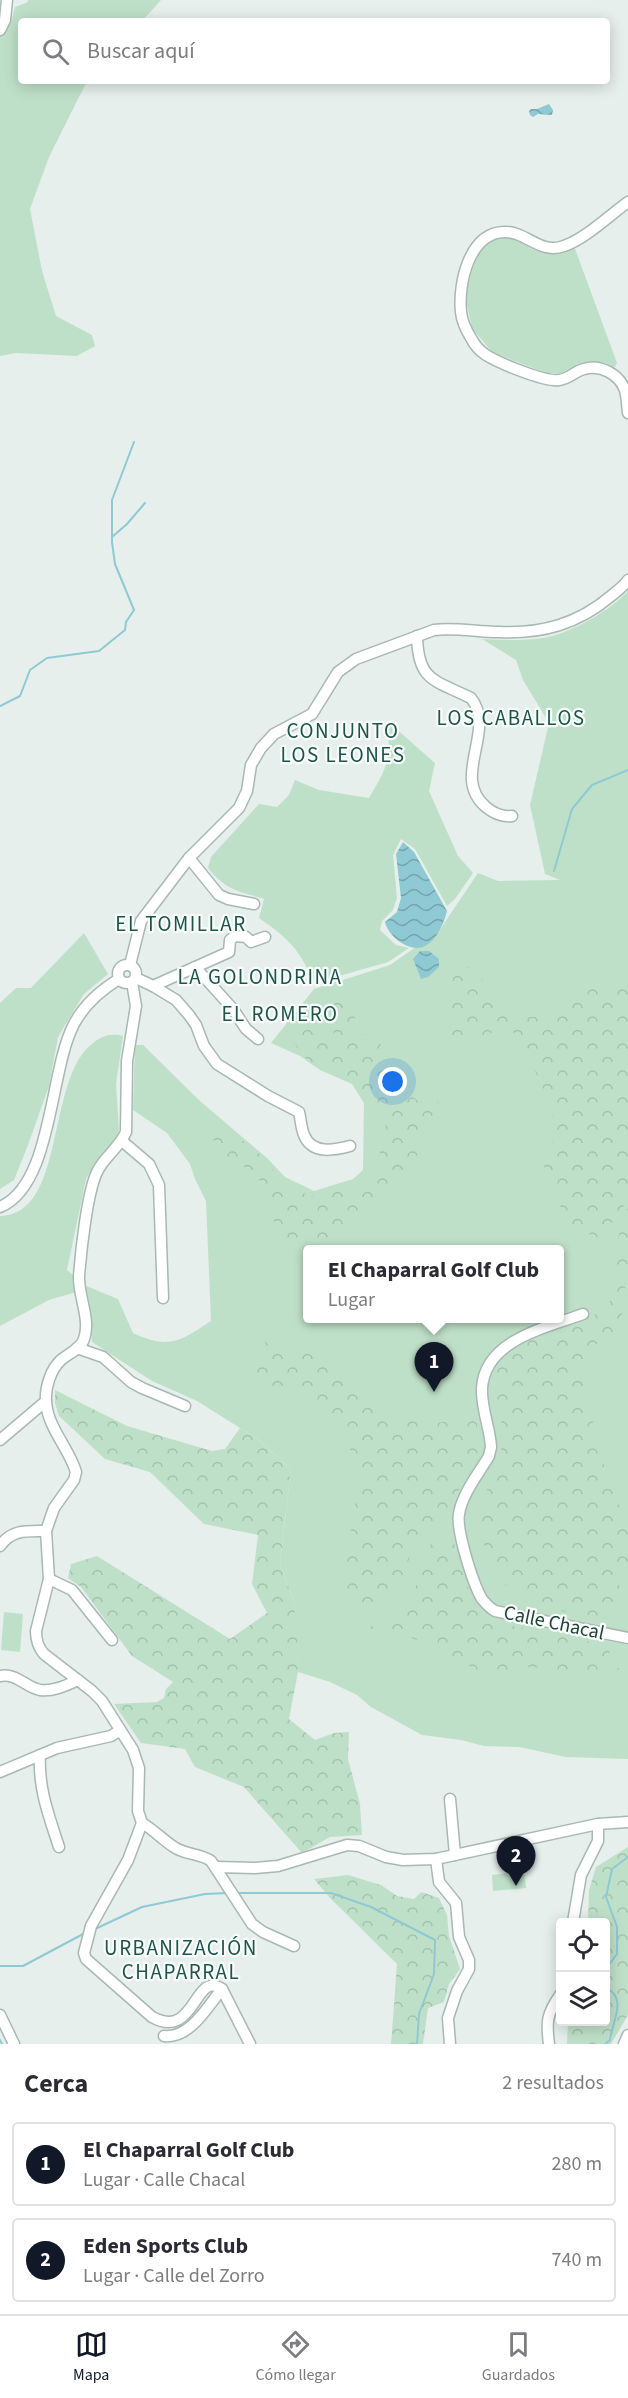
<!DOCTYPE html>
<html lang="es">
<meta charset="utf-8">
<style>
body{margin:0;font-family:"Source Sans 3",sans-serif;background:#f2f2f3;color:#2b2b33}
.controls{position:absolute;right:18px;bottom:18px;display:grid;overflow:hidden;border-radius:6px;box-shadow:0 3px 15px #0003}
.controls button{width:54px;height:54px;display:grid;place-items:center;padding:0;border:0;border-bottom:2px solid #e1e1e2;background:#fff;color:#2b2b33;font:30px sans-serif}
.you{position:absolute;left:393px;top:1082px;width:21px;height:21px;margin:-15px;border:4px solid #fff;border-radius:50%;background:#1a73e8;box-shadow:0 0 0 9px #1a73e833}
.badge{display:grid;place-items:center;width:39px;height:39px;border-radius:50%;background:#111827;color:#fff;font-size:20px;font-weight:700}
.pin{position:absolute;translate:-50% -50px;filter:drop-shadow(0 2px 3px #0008)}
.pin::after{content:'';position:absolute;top:32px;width:21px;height:18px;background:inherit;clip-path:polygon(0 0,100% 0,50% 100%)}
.popup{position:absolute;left:303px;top:1245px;width:261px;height:78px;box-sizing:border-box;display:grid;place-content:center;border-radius:6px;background:#fff;filter:drop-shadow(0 2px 4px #0005);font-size:20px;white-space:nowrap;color:#7c7c81}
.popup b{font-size:22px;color:#2b2b33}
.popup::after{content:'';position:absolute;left:50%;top:100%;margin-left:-12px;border:12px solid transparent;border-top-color:#fff}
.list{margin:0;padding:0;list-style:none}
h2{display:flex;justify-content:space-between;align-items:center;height:78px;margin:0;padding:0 24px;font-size:26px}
h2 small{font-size:20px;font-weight:400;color:#7c7c81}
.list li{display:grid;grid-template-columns:39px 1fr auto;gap:18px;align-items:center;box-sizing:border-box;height:84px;margin:0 12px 12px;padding:0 12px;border:2px solid #e1e1e2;border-radius:6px}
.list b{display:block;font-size:22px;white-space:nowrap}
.list p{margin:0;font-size:20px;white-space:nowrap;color:#7c7c81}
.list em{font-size:20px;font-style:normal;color:#7c7c81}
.icon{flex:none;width:33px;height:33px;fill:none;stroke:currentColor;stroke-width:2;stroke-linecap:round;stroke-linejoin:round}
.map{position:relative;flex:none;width:628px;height:2044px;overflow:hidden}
.search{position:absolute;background:#fff;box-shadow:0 3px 15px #0003;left:18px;right:18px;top:18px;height:66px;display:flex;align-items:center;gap:15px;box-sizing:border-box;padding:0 21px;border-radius:6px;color:#7c7c81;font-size:22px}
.sheet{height:270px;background:#fff}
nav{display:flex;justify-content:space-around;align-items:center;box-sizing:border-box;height:84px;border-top:2px solid #e1e1e2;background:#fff;font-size:16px;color:#7c7c81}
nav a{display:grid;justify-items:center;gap:3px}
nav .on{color:#111827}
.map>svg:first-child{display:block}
</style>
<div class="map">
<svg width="628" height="2044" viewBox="0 0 628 2044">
<defs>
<pattern id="forest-crowns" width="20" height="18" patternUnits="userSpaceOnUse" patternTransform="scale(1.5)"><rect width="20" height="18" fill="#bfe0c8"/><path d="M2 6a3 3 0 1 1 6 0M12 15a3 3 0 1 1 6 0" fill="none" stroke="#a4c1ad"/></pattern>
<pattern id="water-waves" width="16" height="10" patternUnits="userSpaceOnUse" patternTransform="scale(1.5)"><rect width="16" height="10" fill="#8ec9d4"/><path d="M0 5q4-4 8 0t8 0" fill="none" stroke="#74a5ad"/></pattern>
</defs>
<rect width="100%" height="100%" fill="#e6efeb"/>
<!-- green -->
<g fill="#bfe0c8" fill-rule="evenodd">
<polygon points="29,0 161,0 142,21 21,21 21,81 87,81 49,157 30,209 42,271 56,316 92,335 95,346 77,356 16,353 0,356 0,37 11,23 15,7 26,3"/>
<path d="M501,236C535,243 535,264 574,246L617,363L614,368L606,363L591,361L578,364L562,373H546L492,352L472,328L465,296L472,270L483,244Z"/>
<path d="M628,591V1759L566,1757L519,1747L484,1746L461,1740L422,1735L371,1707L357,1695L330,1682L298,1672L294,1602L280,1564L291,1469L259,1440L197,1401L152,1381L92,1342L88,1300L76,1292L49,1300L0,1326V1216C67,1215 45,1079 93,1043C102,1036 111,1033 123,1036L116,1084L119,1130L115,1140L96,1162L86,1179L67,1270L86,1286L118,1299L133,1333C170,1350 180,1341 211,1321L206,1201L195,1179L190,1164L167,1133L133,1110L135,1045H143L200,1101L267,1158L285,1177L314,1191L353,1179L363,1170L364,1103L352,1084L320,1070L300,1056L271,1043L314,989L390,965L439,931L478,873L498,881L560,880L545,874L530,805L549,723L523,680L516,660L482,639C502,640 523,641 543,638C569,634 610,611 628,591ZM308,1250H560V1318H308Z"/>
<path d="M385,726L394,727L435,763L429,791L458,856L473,873L455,899L447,906L415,849L401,839L393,855L397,898L393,910L382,921L380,930L396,945L409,948L388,962L315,983C298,949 291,940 259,918L264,899C236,890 227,891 208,868L211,857L259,804L277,807L289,795L295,780L319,790L369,798C384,772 395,756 385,726Z"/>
<polygon points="84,933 108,974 84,994 58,1037 49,1086 28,1145 14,1180 0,1189 0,1003 16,988 31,988"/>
<polygon points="4,1612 23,1614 20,1652 1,1650"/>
<polygon points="524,1871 526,1888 493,1891 492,1875"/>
</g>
<!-- forest -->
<g fill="url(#forest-crowns)">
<path d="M461,967H476L482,972L484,997C512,1013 533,1027 562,1007C571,1001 580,992 590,988C601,984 610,988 622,986L628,972V1197L616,1222L606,1223L605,1238L594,1237L570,1224L550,1187L544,1166L555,1135L551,1104L517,1034C500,1025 480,1039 461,1039C453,1039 442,1031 434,1028L448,1021L453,977Z"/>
<path d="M358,995L355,1019L359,1033L380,1041C381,1052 402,1089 411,1096C417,1101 425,1104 432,1108L436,1098L439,1104L435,1113L423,1124L420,1131L421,1149L411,1164L403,1185L379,1193L371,1206C349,1210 341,1234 323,1246C319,1249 302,1253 296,1255L281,1246L276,1233L269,1189L240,1163L225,1156L208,1133L209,1130L214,1131L219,1137C250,1133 263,1161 282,1179C290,1186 301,1191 310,1197L358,1184L372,1176L387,1131L377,1100L353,1082L321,1068L301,1055L291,1036L298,1020L318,1034L335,1039L331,1020L321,1008Z"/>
<path d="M628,1206C628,1249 628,1291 618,1334L601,1341L587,1350L583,1388L591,1412L597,1445L608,1477L615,1489L623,1523L628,1532V1574L619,1583L620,1611L607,1617L565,1612L526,1599L500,1581L485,1548L477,1515L501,1455L502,1424L494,1395L496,1366L514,1346L596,1314L610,1302C616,1269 614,1236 628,1206Z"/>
<polygon points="353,1238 367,1239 370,1249 343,1249"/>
<polygon points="265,1342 285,1354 313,1354 332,1363 390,1415 426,1425 476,1416 480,1448 459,1490 443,1515 419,1535 399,1584 366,1611 354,1611 347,1604 343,1569 352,1526 359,1472 345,1437 332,1416 304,1395 281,1392 255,1377 252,1370 260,1346"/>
<polygon points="55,1390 127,1426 212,1451 225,1449 240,1428 259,1440 291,1469 280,1564 294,1602 297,1638 298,1672 289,1719 315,1740 334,1733 349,1732 348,1759 360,1804 362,1835 330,1837 302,1853 244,1787 195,1767 185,1749 141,1743 114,1704 157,1702 164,1698 166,1689 173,1682 132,1656 81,1587 68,1578 71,1564 97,1556 230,1639 267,1613 252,1584 258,1535 204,1524 150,1472 105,1459 59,1416 55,1403"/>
<path d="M446,1534L452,1537C458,1554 468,1595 479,1608C487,1617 502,1622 513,1626L606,1645L610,1652L607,1665L628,1671V1680L590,1672L530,1667L506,1671L476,1670L454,1658L447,1646L434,1647L409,1637L369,1633L371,1626L391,1618L417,1584L432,1540L437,1536Z"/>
<polygon points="628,1847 628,2015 611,2044 567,2044 568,2022 606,2022 606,1922 588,1922 589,1890 596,1867"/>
<polygon points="348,1875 381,1885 397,1896 414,1899 421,1892 439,1898 447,1915 449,1936 460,1969 449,1984 444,2002 428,2008 423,2044 391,2044 397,1964 330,1898 314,1879"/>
</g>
<!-- water -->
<g fill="url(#water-waves)">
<polygon points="549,104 553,110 552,115 538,114 533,117 530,115 529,111 531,109 537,109"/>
<path d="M403,842L414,852L447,911C444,923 437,940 425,946C410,954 388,936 385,922L397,912L401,898L396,854Z"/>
<polygon points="420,951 429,951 439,959 439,967 428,977 421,979 413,959"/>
</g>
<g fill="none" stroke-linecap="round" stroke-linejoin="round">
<!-- stream -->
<g stroke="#8ec9d4" stroke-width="2">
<polyline points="112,537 127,524 145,503"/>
<polyline points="0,706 20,696 30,670 47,658 99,651 125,630 126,622 134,610 115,564 112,542 112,500 134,442"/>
<polyline points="554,871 572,809 592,785 628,770"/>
<polyline points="237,1893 331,1893 371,1907 435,1940 434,1974 419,2014 417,2044"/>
<polyline points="93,1930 142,1907 205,1894 228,1893"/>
<polyline points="0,1966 23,1966 85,1933"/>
<polyline points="606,1977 608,1966 617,1954 617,1927 606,1897 612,1869 628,1857"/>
<polyline points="0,2040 2,2044"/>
<path d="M605,2044L610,2040C612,2022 628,1998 606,1988"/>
</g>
<defs>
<g id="minor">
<polyline points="0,30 5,20 7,0"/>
<path d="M628,202C610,215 585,239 564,246C540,255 526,231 504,232C469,233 458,284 461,312C462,322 466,330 471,338C474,344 480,351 486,355C499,363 544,382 559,380C569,379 575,371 584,369C600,364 619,374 625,390C627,397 627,405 628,413"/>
<path d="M417,636C418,682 435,680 471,698C497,731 450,777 486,807C493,813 502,817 512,816"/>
<polyline points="189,858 219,895 228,899 254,904"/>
<circle cx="127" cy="974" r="9"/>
<path d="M130,965L141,921L189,858L239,808L247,791L251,765L261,748L274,734L312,714L338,672L356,659L434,630C455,627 477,632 499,632C542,634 578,624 611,596C617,591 624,586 628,580"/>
<polyline points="195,967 233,1009 246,1029 258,1039"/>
<polyline points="136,978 153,986 229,952 230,940 235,936 246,937 251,942 265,937"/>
<path d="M132,982L136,1006L127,1061L126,1132C119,1148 104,1157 97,1172C87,1193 81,1251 79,1276C78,1296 91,1319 84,1339C81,1349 69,1353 61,1360C51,1369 45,1387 46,1401C47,1427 69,1448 76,1472L74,1480L54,1508L46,1531L49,1579L36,1631C36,1641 38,1647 44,1654L92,1691L102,1701L133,1750L139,1768L138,1811L142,1823L128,1860L91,1926L84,1953L86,1959L152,2017C196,2041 194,1969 222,1989L250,2044"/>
<path d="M153,986L176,1000L189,1015L196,1025L204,1046L217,1064L268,1096L299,1112C301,1120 301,1128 304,1135C312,1155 335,1150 350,1146"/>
<polyline points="122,1141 149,1164 159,1185 163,1298"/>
<path d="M0,1207C53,1185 49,1071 74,1024C84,1005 101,990 119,979"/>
<path d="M583,1314C545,1328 485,1340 482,1388C481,1408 490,1428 491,1447L489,1456C479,1473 462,1494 459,1514C456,1530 473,1584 482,1599C486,1604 490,1608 495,1611L628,1638"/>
<polyline points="77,1348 103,1357 131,1382 142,1388 185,1406"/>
<polyline points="0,1440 46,1401"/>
<path d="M0,1546C12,1529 27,1531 46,1531"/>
<polyline points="49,1579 72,1590 112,1640"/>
<path d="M0,1676C17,1673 25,1687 40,1690C53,1692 67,1685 78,1680"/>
<path d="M40,1755C38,1788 49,1816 59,1847"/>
<polyline points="0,1772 57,1748 111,1736 119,1731"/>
<polyline points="450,1799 455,1855"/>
<path d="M142,1823C154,1830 163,1840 174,1847C185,1855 200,1853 211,1861L252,1924L263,1932L294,1946"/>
<polyline points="436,1859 439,1882 456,1903 459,1937 469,1960 469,1969 457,1991 448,2018 450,2044"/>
<polyline points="216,1867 255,1868 278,1866 347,1845 359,1846 386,1857 403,1860 436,1859 598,1824 628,1822"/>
<polyline points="573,1922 581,1875 598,1841 598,1824"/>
<polyline points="0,2015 14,2044"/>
<path d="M164,2036C190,2039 208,2006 222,1989"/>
<path d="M549,2044C546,2021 547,2014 560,1995"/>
<polyline points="624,2044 628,2035"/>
</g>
</defs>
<!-- minor casing -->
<use href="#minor" stroke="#a8b8b2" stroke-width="13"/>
<!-- minor -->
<use href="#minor" stroke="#fff" stroke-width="10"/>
</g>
<g text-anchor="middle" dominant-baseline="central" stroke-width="4.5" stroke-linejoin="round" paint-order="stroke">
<!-- street labels -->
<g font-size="20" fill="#24423a" stroke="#f7fbf9">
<text transform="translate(554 1623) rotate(12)">Calle Chacal</text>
</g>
<!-- neighbourhood labels -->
<g font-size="21" letter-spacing="1.5" fill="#1f5548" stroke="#f7fbf9">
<text x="511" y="718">LOS CABALLOS</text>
<text x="343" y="731">CONJUNTO<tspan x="343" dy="24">LOS LEONES</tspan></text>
<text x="181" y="924">EL TOMILLAR</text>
<text x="260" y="977">LA GOLONDRINA</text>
<text x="280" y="1014">EL ROMERO</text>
<text x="181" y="1948">URBANIZACIÓN<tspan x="181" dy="24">CHAPARRAL</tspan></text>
</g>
</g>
</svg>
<div class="controls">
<button><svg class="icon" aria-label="locate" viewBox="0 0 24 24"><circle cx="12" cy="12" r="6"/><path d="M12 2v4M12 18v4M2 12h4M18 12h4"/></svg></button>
<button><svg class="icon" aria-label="layers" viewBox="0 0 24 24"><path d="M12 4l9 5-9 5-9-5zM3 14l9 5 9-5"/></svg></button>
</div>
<div class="you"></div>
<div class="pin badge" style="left:434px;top:1392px">1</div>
<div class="popup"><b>El Chaparral Golf Club</b>Lugar</div>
<div class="pin badge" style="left:516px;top:1886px">2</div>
<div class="search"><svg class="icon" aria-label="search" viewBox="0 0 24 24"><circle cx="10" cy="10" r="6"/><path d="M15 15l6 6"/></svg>Buscar aquí</div>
</div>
<section class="sheet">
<h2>Cerca<small>2 resultados</small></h2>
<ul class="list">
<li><span class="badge">1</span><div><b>El Chaparral Golf Club</b><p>Lugar · Calle Chacal</p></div><em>280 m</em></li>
<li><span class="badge">2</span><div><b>Eden Sports Club</b><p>Lugar · Calle del Zorro</p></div><em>740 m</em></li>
</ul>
</section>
<nav>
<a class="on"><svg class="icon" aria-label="map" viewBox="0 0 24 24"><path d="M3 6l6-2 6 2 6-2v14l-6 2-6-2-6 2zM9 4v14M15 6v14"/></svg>Mapa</a>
<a><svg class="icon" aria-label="directions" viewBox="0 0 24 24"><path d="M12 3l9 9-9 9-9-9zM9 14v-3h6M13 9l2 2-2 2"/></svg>Cómo llegar</a>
<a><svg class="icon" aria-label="saved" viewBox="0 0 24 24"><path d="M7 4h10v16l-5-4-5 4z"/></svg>Guardados</a>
</nav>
